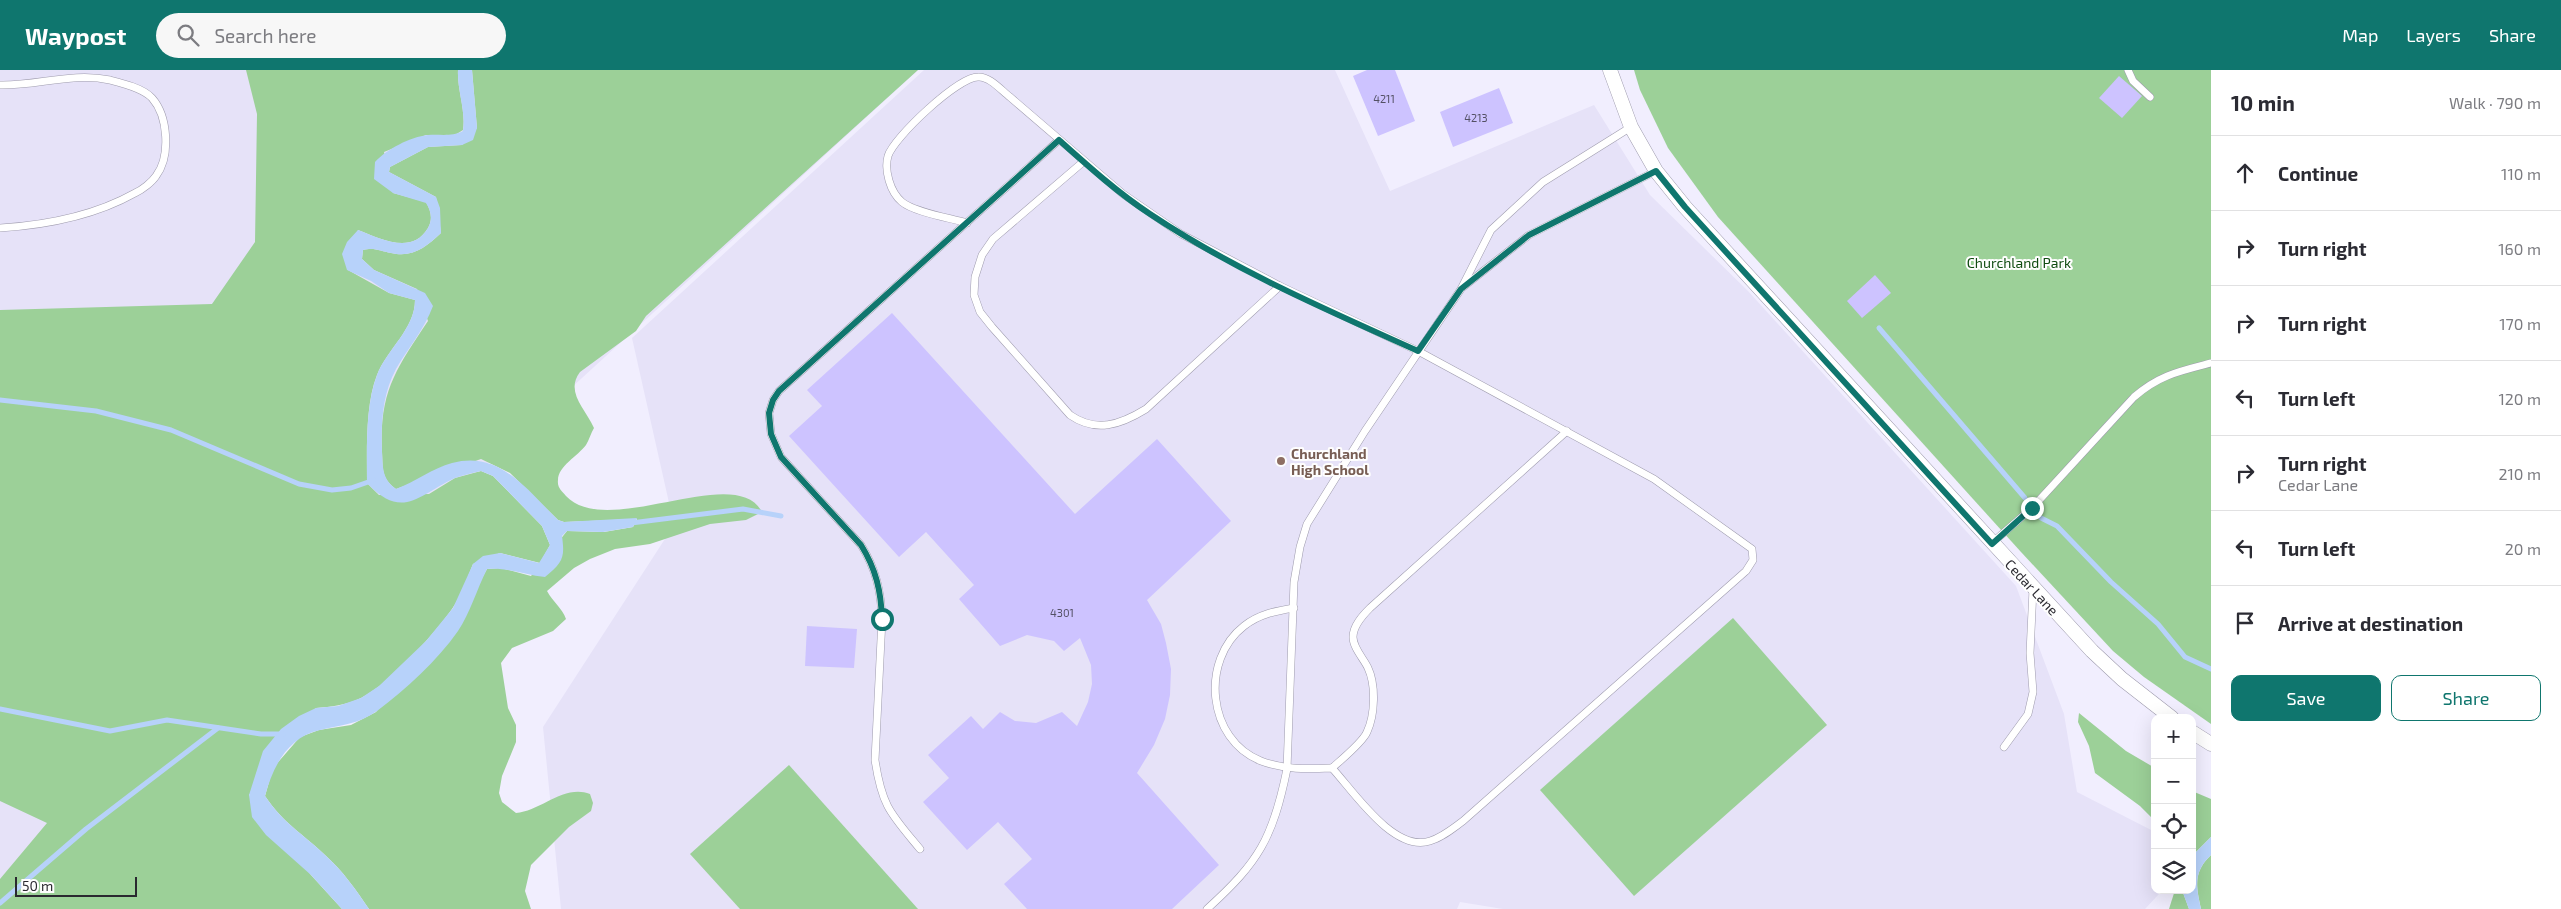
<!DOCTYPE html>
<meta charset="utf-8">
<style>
body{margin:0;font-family:"Exo 2",sans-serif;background:#f7f7f7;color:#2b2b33}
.controls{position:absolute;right:15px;bottom:15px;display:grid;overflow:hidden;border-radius:10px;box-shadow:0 5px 20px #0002}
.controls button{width:45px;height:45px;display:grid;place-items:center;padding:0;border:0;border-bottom:1px solid #e1e1e2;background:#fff;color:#2b2b33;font:25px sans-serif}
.scale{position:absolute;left:15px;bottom:12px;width:122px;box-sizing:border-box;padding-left:5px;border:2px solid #2a2930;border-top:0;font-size:14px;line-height:18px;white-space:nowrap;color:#2a2930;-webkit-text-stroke:4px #fefefe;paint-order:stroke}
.stop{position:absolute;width:15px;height:15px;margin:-11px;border:4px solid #0f766e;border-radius:50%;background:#fff}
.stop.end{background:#0f766e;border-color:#fff;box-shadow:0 1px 5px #0008}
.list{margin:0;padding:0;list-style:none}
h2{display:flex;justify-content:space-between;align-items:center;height:65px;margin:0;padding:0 20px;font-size:21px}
h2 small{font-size:16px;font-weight:400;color:#7c7c81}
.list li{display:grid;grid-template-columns:32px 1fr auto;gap:15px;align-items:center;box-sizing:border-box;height:75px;padding:0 20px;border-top:1px solid #e1e1e2}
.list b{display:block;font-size:19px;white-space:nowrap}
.list p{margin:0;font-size:16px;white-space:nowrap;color:#7c7c81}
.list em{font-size:16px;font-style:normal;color:#7c7c81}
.actions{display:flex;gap:10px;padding:15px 20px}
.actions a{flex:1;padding:11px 0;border:1px solid #0f766e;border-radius:10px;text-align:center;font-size:18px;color:#0f766e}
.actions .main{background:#0f766e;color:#fff}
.icon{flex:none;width:28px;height:28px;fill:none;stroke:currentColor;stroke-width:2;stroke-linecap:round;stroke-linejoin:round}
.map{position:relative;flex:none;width:2211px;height:839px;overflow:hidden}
header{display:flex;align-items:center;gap:30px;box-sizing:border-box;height:70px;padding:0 25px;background:#0f766e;color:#fff}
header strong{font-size:24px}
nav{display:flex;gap:28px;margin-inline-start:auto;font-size:18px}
.search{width:350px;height:45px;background:#f7f7f7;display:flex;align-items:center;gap:12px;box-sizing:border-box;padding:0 18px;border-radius:28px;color:#7c7c81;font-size:19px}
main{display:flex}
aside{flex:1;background:#fff}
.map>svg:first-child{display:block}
</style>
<header>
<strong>Waypost</strong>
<div class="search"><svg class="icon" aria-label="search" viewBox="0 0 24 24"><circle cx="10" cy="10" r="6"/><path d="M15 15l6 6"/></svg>Search here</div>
<nav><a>Map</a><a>Layers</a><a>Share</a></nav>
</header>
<main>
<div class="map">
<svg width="2211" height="839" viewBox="0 0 2211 839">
<rect width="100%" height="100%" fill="#f1eefe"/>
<!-- built -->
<g fill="#e6e2f8">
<polygon points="0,0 918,0 534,352 0,827"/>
<polygon points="924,0 1335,0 1390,121 1594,35 1650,125 1748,221 2016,516 2064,644 2077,722 2155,762 2155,820 2159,820 2159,824 2145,839 1503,839 1460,832 1457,839 561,839 543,657 674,455 632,268"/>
</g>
<!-- green -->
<g fill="#9cd098">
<path d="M246,0H458C457,20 466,40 463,60L455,65H426L384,82L393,123L426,132C431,141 433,149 428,158C412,185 381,169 358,160L348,200L389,223L415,230C415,259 387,279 377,305C365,335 367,381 367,413L379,425L429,424L455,408L481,401L493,406L542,456L550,475L540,493L500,483L473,494C467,509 461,526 452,539C433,566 389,614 361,628C346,635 331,637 316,638L249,725L311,805L342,839H0V809L47,753L0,731V240L212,234L255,172L257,44Z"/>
<path d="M472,0H918L646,246L636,261L580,302C565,322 585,338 594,358C591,363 589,370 586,375C578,386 558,396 558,410C557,418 562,421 566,426C607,470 736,391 762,442L746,450L710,454L650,474L615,479L590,489L574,498L547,521C553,532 562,538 566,549L553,561L512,578L501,593L508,638L516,655V672L502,706L499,723L502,732L516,743C541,741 564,714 590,724L593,733L591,741L569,757L531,795L525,821L531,839H369C356,820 343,801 325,785C302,763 284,754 265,726L273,698L300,667L319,660L351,655L376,642L482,508L487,499L501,498L531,506L567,461L604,462L633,457L637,449L564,452L558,450L510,403L481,389L396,419C381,408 383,399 382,382C379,322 396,299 428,251L417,219L374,200L362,189L363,180C374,177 381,181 391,183C413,188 426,177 441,163L436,127L389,102L390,97L428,77L462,75L477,58Z"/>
<polygon points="1634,0 2211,0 2211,654 2144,607 2113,581 2021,482 1718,147 1668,78 1640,20"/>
<polygon points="1733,548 1827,655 1634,826 1540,720"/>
<polygon points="2079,643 2126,681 2155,698 2155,751 2140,736 2095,703 2089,676 2078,652"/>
<polygon points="789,695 918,839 740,839 690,784"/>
<polygon points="2192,721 2211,729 2211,767 2192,786"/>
<path d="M2211,785V839H2201C2196,816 2193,802 2211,785Z"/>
<polygon points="2175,820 2182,820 2189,839 2169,839"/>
</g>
<!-- water -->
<g fill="#b7d2fa">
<path d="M458,0H472L477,58L473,70L462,75L428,77L390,97L389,102L436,127L440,138L441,163C426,177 413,188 391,183C381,181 374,177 363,180L362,189L374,200L425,223L433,236C424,260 408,278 396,299C382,325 381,354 382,382C383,398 382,409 396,419C415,412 433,398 452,393C500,380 527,420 558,450L564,452L637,448L633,457L603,462L567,461L562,466C565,488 563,492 545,507C525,505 507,497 487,499C477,519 470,543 458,561C437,591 406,619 377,641C359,654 341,655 320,660C288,667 273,696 265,726C284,754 302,763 325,785C343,801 356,820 369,839H342L311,805L266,765L252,747L249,725L263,681L281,659L299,646L316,638L338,636L361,628L379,616L426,571L453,538L473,494L483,486L500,483L539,493L550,475L542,456L493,406L481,401C472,403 463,405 455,408C418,425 403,451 367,413C367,380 365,337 377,305C387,279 415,259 415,230L389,223L371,211L347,200L342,184L347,172L358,160C381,169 412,185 428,158C433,149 431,141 426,133L393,123L374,109L375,92C387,79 410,67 428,65C441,64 451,67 463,61C466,40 457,20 458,0Z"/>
<path d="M2211,767V785C2193,802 2196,816 2201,839H2189L2182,820H2192V786Z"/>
</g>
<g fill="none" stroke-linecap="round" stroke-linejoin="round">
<!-- stream -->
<g stroke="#b7d2fa" stroke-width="5">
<polyline points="1879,258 2025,428"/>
<polyline points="0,330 96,341 171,360 299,414 332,420 351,418 374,410"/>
<polyline points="2041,448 2057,456 2111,512 2158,554 2185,587 2211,599"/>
<polyline points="631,453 743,439 781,446"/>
<polyline points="0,639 110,661 167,650 261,664 283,664"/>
<polyline points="0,833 86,759 218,658"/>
</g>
</g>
<!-- building -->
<g fill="#cdc3ff">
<polygon points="1367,0 1395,0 1415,51 1378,66 1353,6"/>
<polygon points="2119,6 2142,26 2122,48 2099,28"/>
<polygon points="1499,18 1513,53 1453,77 1440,42"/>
<polygon points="1875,205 1891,223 1862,248 1847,231"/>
<polygon points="892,243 1075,444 1157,369 1231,451 1147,530 1161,554 1166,573 1171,599 1170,625 1165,649 1154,675 1137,703 1219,795 1172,839 1027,839 1004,814 1032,789 998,752 967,780 923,732 949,708 928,685 971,646 983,659 1000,642 1015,651 1036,653 1062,642 1077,656 1088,632 1092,614 1091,595 1080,568 1064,581 1054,571 1027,565 1000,576 959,529 974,515 926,462 899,487 789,366 822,336 807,320"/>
<polygon points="807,556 857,559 854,598 805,596"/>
</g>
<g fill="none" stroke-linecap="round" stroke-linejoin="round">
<defs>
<g id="lane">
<polyline points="2128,0 2133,11 2150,27"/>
<path d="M0,15C37,16 72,2 110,10C122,13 143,18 152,28C168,46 171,86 156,106C152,112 142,120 135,123C94,146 47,155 0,158"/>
<path d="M1083,92L993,169L982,185L975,207L974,225L980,242L992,257L1070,345C1096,363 1120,355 1146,339L1280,216"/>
<path d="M967,153C950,148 914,142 902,132C890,122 884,100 888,86C894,67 958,7 978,7C989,6 1001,20 1010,27L1123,124L1181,164L1280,216L1418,281L1654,409L1752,479L1753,490L1746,501L1463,751C1452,759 1443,767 1430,771C1394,783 1354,722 1332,698C1307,699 1285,700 1261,691C1207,670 1200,590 1244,556C1259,544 1276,541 1294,538"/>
<polyline points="1463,217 1529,165 1656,101"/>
<path d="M1992,473L2032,438L2134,327C2159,305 2180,301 2211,293"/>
<polyline points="2004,677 2028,644 2033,622 2030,583 2033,519"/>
<path d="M1332,698C1341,690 1363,672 1367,662C1375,645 1376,615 1368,598C1364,589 1353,578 1353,567C1353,556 1362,546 1370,538L1567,361"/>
<path d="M920,779C891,744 882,737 875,690L882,549C881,521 876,499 861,475L781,387L771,364L769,343L773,330L779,321L1059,70"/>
<path d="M1207,839C1259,792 1273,768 1287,699L1294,512L1300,477L1307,454L1365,361L1461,219L1491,160L1543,112L1631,57"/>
</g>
<g id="street">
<polyline points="1610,0 1631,57 1656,101 1685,137 2092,581 2122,609 2172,648"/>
<polyline points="2192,662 2211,674"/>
</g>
</defs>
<!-- lane casing -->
<use href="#lane" stroke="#9e9bad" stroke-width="8"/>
<!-- street casing -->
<use href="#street" stroke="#9e9bad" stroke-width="15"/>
<!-- lane -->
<use href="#lane" stroke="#fff" stroke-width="7"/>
<!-- street -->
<use href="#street" stroke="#fff" stroke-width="14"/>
</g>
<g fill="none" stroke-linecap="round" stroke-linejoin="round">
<!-- route -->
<path stroke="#0f766e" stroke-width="6" d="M882,549C881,521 876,499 861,475L781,387L771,364L769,343L773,330L779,321L1059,70C1088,96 1118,123 1150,144C1234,200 1327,240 1418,281L1461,219L1529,165L1656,101L1685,137L1992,474L2032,438"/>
</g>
<!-- markers -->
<circle fill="#8d6e63" stroke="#fefefe" stroke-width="2" cx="1281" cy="391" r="5"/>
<g text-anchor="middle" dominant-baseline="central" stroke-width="4" stroke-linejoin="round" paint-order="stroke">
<!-- number labels -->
<g font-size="11" fill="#535064">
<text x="1384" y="28">4211</text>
<text x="1476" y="47">4213</text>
<text x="1062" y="542">4301</text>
</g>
<!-- park labels -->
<g font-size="14" fill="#0f4b10" stroke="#fefefe">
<text x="2019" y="192">Churchland Park</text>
</g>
<!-- education labels -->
<g font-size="14" font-weight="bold" fill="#785e54" stroke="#fefefe" text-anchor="start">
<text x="1291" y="383">Churchland<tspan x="1291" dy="16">High School</tspan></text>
</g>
<!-- street labels -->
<g font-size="14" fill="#2a2930" stroke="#fefefe">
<text transform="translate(2032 517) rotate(47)">Cedar Lane</text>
</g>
</g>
</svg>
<div class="controls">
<button>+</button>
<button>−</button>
<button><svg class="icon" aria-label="locate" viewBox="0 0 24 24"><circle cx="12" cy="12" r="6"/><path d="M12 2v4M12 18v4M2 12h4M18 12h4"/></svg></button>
<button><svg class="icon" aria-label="layers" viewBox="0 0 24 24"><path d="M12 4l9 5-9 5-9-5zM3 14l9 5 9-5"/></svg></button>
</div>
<div class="scale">50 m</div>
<div class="stop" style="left:882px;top:549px"></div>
<div class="stop end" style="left:2032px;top:438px"></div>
</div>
<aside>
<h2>10 min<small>Walk · 790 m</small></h2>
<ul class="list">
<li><svg class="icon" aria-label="ahead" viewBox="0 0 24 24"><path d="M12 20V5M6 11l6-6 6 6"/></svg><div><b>Continue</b></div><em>110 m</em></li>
<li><svg class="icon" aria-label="right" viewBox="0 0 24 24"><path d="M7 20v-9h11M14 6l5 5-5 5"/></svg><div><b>Turn right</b></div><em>160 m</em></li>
<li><svg class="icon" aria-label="right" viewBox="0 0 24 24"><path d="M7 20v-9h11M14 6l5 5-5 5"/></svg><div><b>Turn right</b></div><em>170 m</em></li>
<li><svg class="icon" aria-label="left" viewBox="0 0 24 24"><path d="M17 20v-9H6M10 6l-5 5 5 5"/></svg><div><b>Turn left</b></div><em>120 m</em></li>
<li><svg class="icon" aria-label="right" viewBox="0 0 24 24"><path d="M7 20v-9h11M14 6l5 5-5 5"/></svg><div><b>Turn right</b><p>Cedar Lane</p></div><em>210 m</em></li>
<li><svg class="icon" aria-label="left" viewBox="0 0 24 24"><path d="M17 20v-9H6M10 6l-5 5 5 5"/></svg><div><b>Turn left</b></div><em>20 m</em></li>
<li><svg class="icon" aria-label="arrive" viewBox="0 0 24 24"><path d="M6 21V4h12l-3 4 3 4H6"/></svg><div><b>Arrive at destination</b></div></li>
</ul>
<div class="actions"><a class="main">Save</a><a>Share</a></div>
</aside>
</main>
